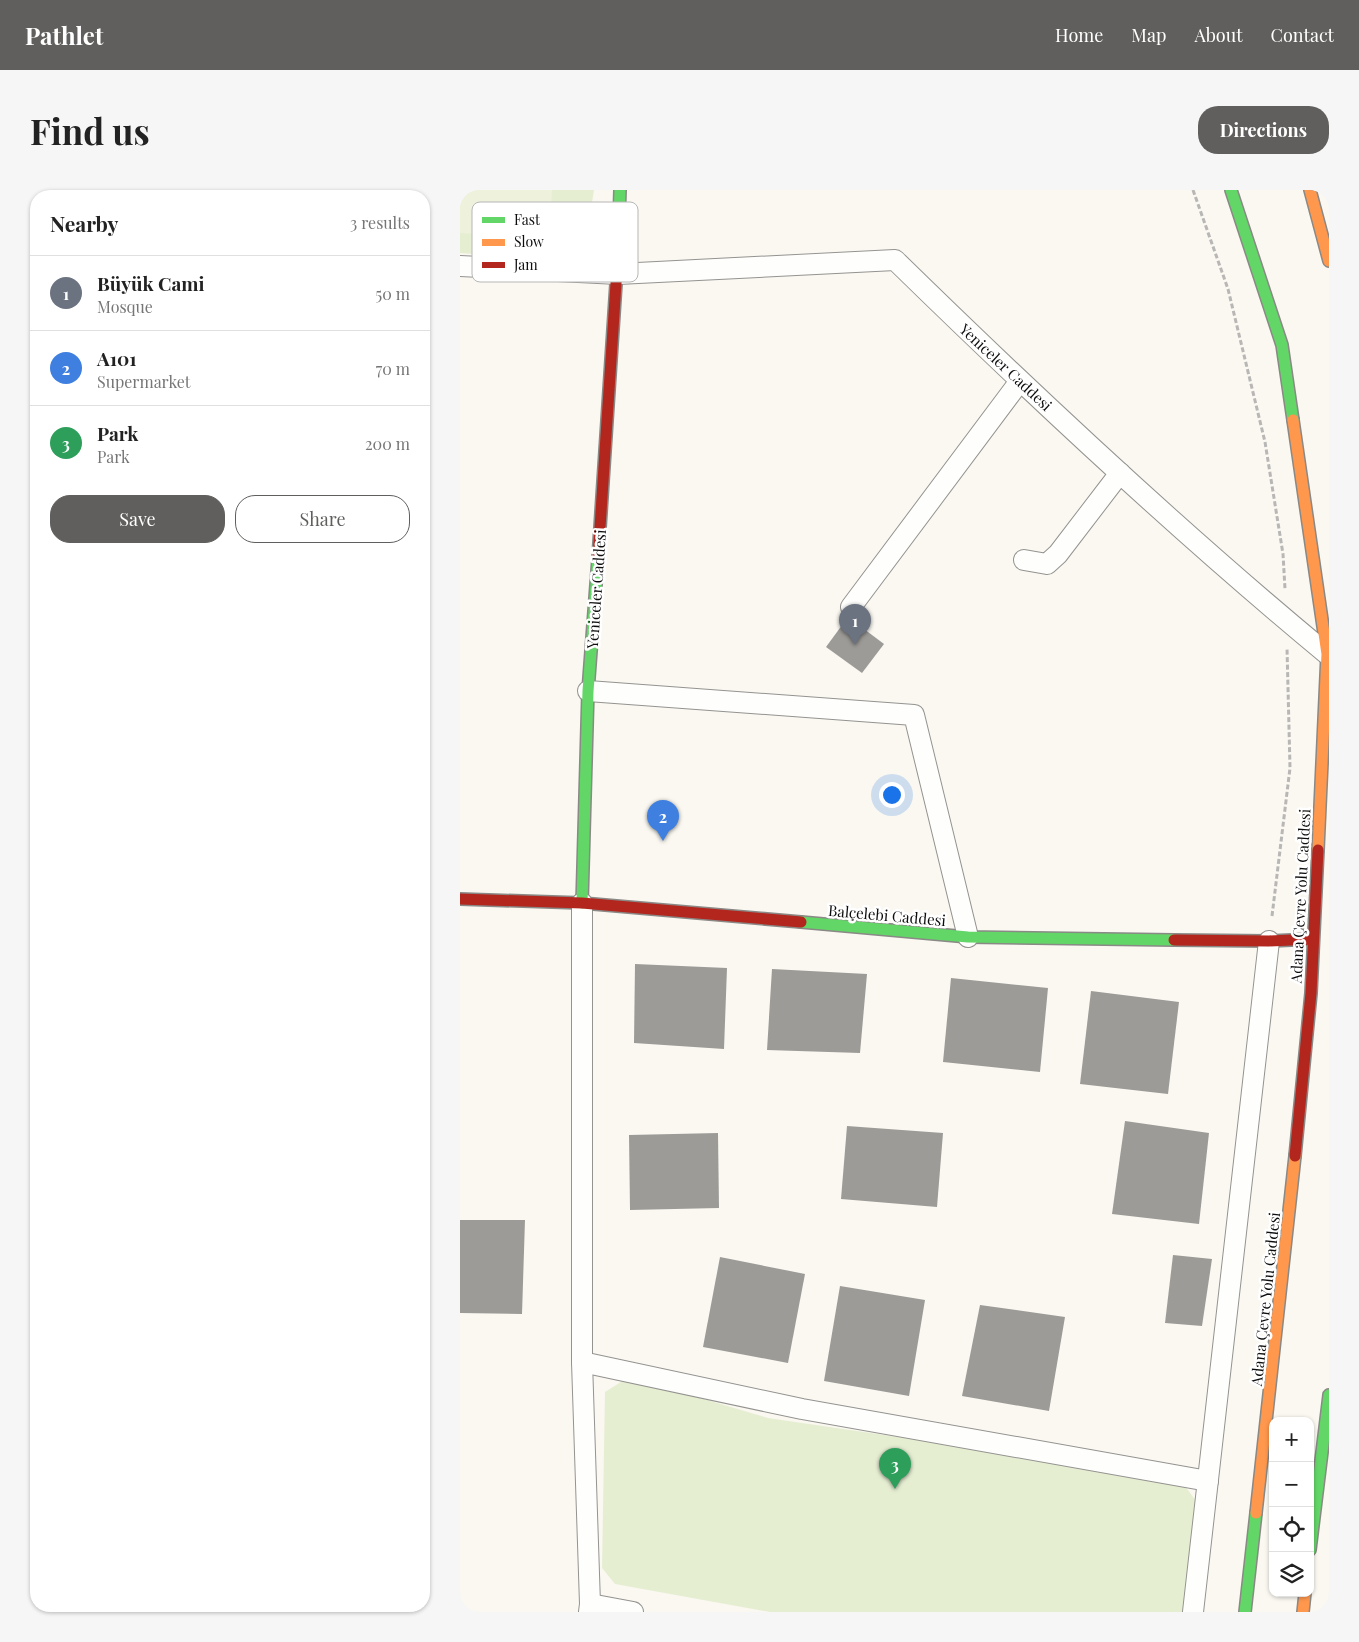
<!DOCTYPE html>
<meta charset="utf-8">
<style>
body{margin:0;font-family:"Playfair Display",serif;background:#f6f6f6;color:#222}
.controls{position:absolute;right:15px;bottom:15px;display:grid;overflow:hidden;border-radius:10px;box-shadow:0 1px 4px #0004}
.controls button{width:45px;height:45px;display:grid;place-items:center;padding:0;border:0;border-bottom:1px solid #e0e0e0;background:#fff;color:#222;font:25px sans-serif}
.you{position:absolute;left:431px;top:604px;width:18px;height:18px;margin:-12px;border:4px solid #fff;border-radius:50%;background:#1a73e8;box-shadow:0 0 0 8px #1a73e833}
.badge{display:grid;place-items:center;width:32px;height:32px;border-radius:50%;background:#605f5d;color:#fff;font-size:16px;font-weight:700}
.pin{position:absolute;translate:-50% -41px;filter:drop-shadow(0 1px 2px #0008)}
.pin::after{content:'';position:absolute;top:26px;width:18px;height:15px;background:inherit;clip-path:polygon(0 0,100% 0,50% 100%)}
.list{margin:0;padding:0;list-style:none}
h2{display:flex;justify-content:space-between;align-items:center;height:65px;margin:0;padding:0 20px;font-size:21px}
h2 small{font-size:16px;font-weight:400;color:#767676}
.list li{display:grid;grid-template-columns:32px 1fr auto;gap:15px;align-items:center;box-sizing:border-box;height:75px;padding:0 20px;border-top:1px solid #e0e0e0}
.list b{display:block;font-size:19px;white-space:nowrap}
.list p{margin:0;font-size:16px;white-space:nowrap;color:#767676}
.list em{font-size:16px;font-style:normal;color:#767676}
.actions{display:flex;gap:10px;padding:15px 20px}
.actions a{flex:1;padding:11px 0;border:1px solid #605f5d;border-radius:20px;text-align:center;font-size:18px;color:#605f5d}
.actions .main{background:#605f5d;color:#fff}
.icon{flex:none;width:28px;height:28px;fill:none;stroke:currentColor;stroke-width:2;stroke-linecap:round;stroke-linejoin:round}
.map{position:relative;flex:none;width:869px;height:1422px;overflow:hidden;border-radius:20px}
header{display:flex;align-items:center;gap:30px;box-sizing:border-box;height:70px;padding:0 25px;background:#605f5d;color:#fff}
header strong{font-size:24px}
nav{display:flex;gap:28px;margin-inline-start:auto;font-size:18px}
.intro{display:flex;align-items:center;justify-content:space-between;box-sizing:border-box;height:120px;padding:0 30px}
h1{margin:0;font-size:35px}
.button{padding:12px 22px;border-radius:20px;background:#605f5d;color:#fff;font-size:18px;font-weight:700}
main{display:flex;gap:30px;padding:0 30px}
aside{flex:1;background:#fff;border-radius:20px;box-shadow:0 1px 4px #0004}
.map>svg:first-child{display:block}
</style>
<header>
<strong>Pathlet</strong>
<nav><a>Home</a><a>Map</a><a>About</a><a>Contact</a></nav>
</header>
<div class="intro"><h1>Find us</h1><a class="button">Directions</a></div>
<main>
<aside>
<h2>Nearby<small>3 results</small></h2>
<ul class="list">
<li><span class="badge" style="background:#6b7280">1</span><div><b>Büyük Cami</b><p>Mosque</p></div><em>50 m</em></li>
<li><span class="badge" style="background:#3f7fe0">2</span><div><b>A101</b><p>Supermarket</p></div><em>70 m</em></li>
<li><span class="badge" style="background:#2e9e5b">3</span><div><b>Park</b><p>Park</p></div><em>200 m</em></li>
</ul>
<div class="actions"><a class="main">Save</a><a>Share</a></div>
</aside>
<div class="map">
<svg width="869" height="1422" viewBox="0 0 869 1422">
<rect width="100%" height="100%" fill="#faf8f1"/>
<!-- green -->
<g fill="#e6eed2">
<polygon points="0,0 134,0 124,62 107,71 0,63"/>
<polygon points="169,1187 308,1228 719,1288 736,1311 724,1422 310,1422 155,1394 142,1378 145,1202"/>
</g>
<!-- pitch -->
<polygon fill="#eef2dc" points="0,0 92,0 89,47 0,43"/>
<!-- building -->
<g fill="#9d9b97">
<polygon points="388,427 424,454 402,483 366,457"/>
<polygon points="175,774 267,778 264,859 174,853"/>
<polygon points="312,779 407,784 400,863 307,860"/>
<polygon points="491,788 588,798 580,882 483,872"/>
<polygon points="631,801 719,812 708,904 620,894"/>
<polygon points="665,931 749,943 739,1034 652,1024"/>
<polygon points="387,936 483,943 477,1017 381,1009"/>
<polygon points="258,943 259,1018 170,1020 169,945"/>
<polygon points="0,1030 65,1030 62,1124 0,1123"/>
<polygon points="713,1065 752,1069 742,1136 705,1133"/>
<polygon points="260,1067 345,1084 328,1173 243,1157"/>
<polygon points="380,1096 465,1110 449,1206 364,1191"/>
<polygon points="520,1115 605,1127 589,1221 502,1206"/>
</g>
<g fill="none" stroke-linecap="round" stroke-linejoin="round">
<defs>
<g id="street">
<path d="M0,76L158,84L435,70C574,206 717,340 867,464"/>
<polyline points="564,370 587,374 598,364 660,283"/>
<polyline points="391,417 560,191"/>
<polyline points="128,501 454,525 508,747"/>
<polyline points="122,713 122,1172 130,1414 129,1422"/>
<polyline points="122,1172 342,1219 748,1291"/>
<polyline points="130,1414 173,1422"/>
<polyline points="733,1422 809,751"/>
</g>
<g id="fast">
<polyline points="771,0 822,155 833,230"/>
<polyline points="158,63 160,0"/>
<polyline points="122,713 128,501 138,368"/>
<polyline points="341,732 508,747 714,750"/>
<polyline points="850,1360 869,1205"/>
<polyline points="785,1422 796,1323"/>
</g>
<g id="slow">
<polyline points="850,0 869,71"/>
<polyline points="833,230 867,464 858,660"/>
<polyline points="796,1323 835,966"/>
<polyline points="843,1422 845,1403"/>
</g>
<g id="jam">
<polyline points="138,368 158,63"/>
<polyline points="0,709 122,713 341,732"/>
<polyline points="714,750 809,751 853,749"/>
<polyline points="835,966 851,803 858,660"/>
</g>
</defs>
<!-- street casing -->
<use href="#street" stroke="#949390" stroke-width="22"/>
<!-- fast casing -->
<use href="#fast" stroke="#8a8986" stroke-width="14"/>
<!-- slow casing -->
<use href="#slow" stroke="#8a8986" stroke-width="14"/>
<!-- jam casing -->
<use href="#jam" stroke="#8a8986" stroke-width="14"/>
<!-- path -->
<g stroke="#b8b7b6" stroke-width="3" stroke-dasharray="5 2.5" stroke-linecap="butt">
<polyline points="733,0 768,99 805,252 823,364 825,399"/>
<polyline points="812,726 830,578 827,458"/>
</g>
<!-- street -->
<use href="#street" stroke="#fefefd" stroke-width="20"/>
<!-- fast -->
<use href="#fast" stroke="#63d668" stroke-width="11"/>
<!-- slow -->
<use href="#slow" stroke="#ff974d" stroke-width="11"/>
<!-- jam -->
<use href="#jam" stroke="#b3261e" stroke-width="11"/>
</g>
<g text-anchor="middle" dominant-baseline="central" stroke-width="5" stroke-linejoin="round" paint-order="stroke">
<!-- street labels -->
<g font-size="15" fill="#0d0d0d" stroke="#fff">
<text transform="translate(546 177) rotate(43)">Yeniceler Caddesi</text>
<text transform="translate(136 399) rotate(-86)">Yeniceler Caddesi</text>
<text transform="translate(840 706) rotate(-87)">Adana Çevre Yolu Caddesi</text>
<text transform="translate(427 725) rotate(5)">Balçelebi Caddesi</text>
<text transform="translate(805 1109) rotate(-84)">Adana Çevre Yolu Caddesi</text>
</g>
</g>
<!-- legend -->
<rect x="12" y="12" width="166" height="80" rx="8" fill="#fff" stroke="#b6b6b6" stroke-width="1"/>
<rect x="22" y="27" width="23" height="6" fill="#63d668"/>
<rect x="22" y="49" width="23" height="7" fill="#ff974d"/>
<rect x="22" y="72" width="23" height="6" fill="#b3261e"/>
<g font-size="14" fill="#0d0d0d">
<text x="54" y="35">Fast</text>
<text x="54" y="57">Slow</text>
<text x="54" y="80">Jam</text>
</g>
</svg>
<div class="controls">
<button>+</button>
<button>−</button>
<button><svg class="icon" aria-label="locate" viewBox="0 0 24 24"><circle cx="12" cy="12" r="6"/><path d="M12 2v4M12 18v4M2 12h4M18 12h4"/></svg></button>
<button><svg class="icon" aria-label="layers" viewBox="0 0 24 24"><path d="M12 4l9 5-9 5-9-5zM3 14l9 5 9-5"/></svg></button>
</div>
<div class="you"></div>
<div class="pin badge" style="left:395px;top:455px;background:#6b7280">1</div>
<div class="pin badge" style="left:203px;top:651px;background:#3f7fe0">2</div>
<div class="pin badge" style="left:435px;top:1299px;background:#2e9e5b">3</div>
</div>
</main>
